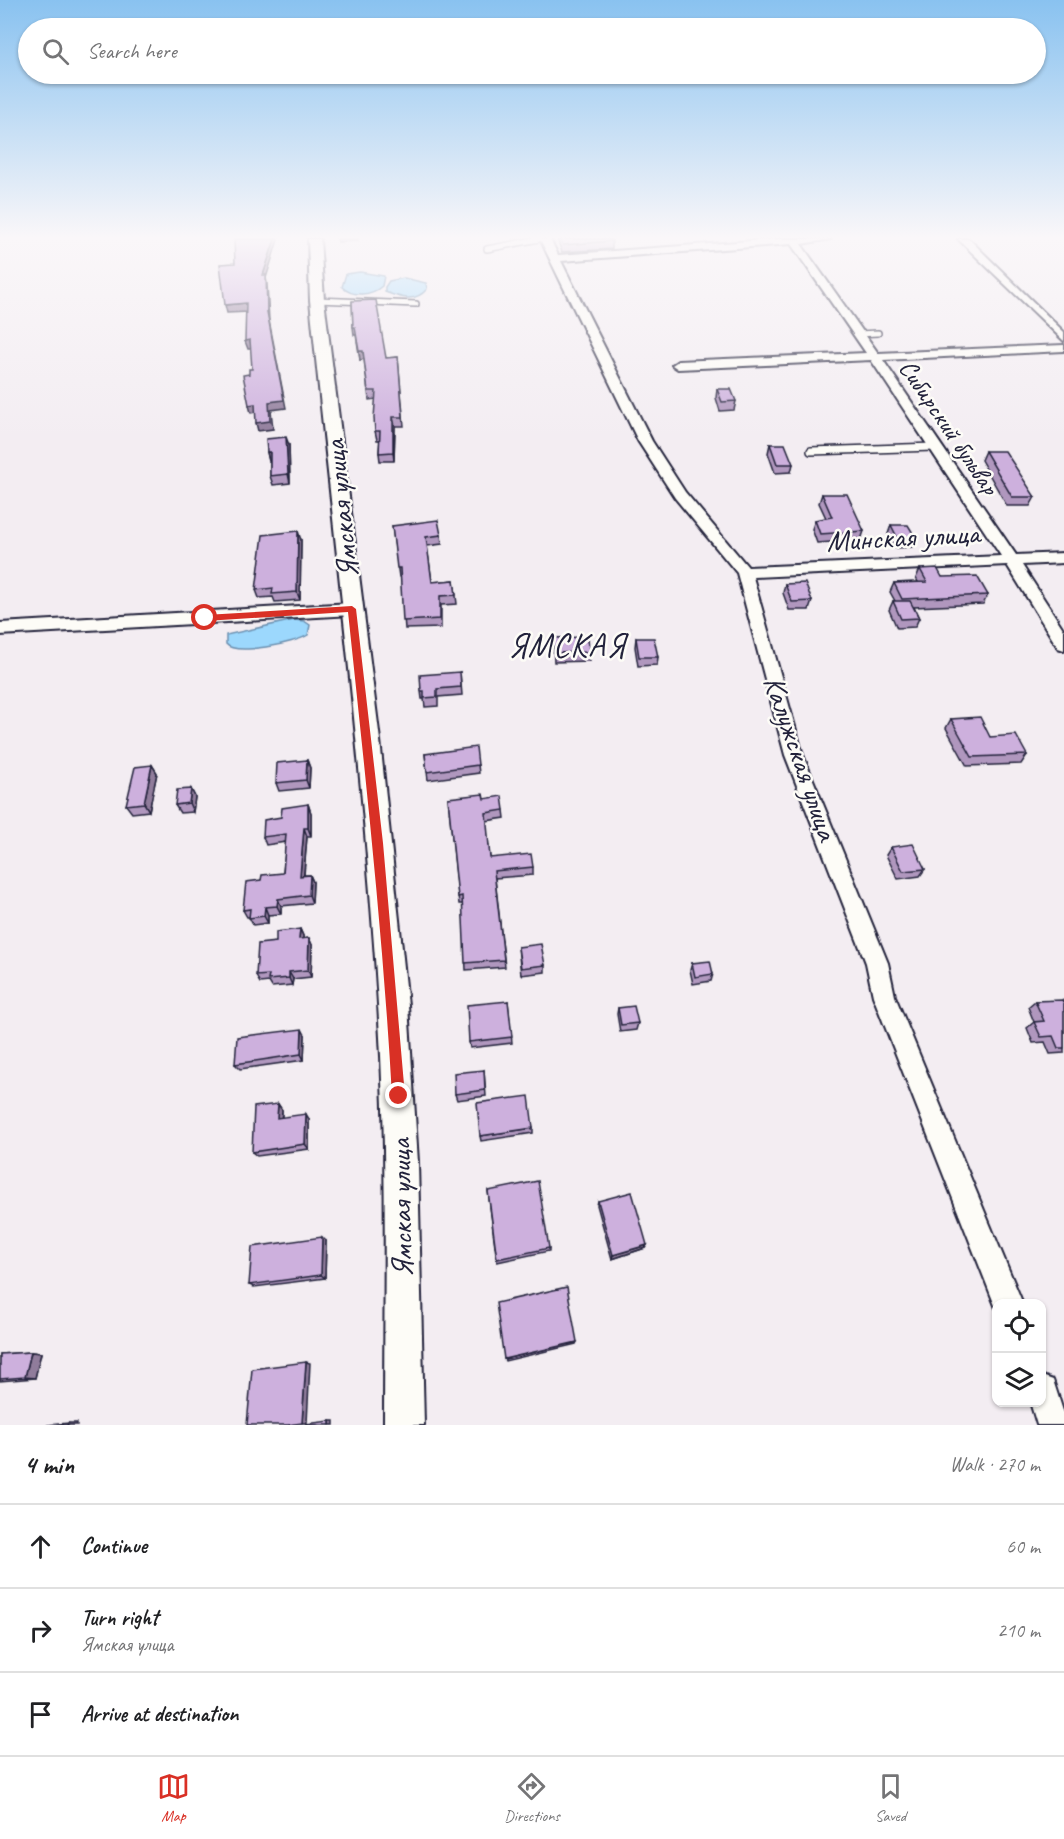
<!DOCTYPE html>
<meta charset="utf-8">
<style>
body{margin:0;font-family:Caveat,sans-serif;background:#f6f6f6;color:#202124}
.controls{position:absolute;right:18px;bottom:18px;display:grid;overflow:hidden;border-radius:12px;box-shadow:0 2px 4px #0004}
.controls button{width:54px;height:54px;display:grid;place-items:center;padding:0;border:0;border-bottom:2px solid #e0e0e0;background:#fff;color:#202124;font:30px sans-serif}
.stop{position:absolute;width:18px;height:18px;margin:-14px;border:4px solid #d93025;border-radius:50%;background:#fff}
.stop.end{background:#d93025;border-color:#fff;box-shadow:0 2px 6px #0008}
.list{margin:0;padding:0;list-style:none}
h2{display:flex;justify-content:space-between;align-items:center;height:78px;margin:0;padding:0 24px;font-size:26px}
h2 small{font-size:20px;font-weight:400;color:#757577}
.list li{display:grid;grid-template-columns:39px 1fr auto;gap:18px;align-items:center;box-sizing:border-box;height:84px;padding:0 24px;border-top:2px solid #e0e0e0}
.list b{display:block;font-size:22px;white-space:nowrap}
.list p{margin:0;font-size:20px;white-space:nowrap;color:#757577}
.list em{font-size:20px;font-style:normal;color:#757577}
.icon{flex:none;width:33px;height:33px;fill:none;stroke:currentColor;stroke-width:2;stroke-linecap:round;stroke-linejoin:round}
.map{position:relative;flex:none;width:1064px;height:1425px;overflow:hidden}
.search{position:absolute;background:#fff;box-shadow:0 2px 4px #0004;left:18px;right:18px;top:18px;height:66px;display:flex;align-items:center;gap:15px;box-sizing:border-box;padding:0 21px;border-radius:33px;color:#757577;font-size:22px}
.sheet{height:330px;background:#fff}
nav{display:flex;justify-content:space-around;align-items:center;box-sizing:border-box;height:84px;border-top:2px solid #e0e0e0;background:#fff;font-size:16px;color:#757577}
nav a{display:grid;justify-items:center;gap:3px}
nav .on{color:#d93025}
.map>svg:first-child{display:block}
</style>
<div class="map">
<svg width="1064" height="1425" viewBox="0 0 1064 1425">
<rect width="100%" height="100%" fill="#f3edf2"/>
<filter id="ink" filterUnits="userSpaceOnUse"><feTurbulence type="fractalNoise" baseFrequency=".0167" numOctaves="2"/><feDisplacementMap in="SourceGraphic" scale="12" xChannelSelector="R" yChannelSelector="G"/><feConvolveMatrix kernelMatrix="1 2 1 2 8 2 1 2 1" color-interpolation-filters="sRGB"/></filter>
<g filter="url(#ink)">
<!-- water -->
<g fill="#9cd8fd" stroke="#6b8faf" stroke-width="1.5">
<path d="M360,272L384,276L382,286C371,296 352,297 342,287L346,274Z"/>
<path d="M404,278L426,283L427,289C415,303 401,298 385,292V287L389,281Z"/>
<path d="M294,620L304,621L310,625L308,635C296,643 235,656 226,644V635Z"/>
</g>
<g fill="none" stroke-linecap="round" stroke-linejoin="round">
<defs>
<g id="service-far1">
<polyline points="487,249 539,239"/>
<polyline points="317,300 416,304"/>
<polyline points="857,334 878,333"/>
</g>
<polyline id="service" points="811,451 934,447"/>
<g id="minor">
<path d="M540,239H550L558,255L778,239H831L801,244L878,353L1064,345V351L883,360L1016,555L1064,553V563L1022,565L1064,630V650L1058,648L1007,565L753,577L803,755L888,963L895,996L1023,1304H996V1308L873,996L866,963L785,755L737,573L675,498L638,441ZM791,244L866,353L678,361L672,365L678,369L871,360L1001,556L748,567L685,492L652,441L561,261Z"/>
<polygon points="958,239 969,239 1064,332 1064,341"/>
<polygon points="352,603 360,609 352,615 0,635 0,623"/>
<polygon points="1042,1376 1053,1380 1064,1414 1064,1425 1037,1425 1030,1402 1042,1402"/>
</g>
<path id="secondary" d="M308,239H320L324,300L380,740L408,1005L418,1162L424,1425H384C384,1302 387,1179 381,1056C368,804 335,552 310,300Z"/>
</defs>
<!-- service-far1 casing -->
<use href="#service-far1" stroke="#22223b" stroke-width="8"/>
<!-- service casing -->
<use href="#service" stroke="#22223b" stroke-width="10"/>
<!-- minor casing -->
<use href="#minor" stroke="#22223b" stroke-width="4"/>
<!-- secondary casing -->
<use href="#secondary" stroke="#22223b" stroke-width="4"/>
<!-- service-far1 -->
<use href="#service-far1" stroke="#fdfcf7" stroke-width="5"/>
<!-- service -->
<use href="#service" stroke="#fdfcf7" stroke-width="7"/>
<!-- minor -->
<use href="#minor" fill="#fdfcf7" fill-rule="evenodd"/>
<!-- secondary -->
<use href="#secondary" fill="#fdfcf7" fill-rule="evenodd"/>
</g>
<!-- wall -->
<g fill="#b097be" stroke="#22223b" stroke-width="1.5">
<polygon points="337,239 358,239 358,241 338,242"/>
<polygon points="557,239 611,239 612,241 612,249 562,252"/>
<polygon points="352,301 386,358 398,357 404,426 395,426 394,461 380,461 379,453 380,440 377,440 375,431 376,399 369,400 364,359 360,360 356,335 354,335 353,327"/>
<polygon points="717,389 736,401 734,410 720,411 716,398"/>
<polygon points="770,444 793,464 791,472 775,473 768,453"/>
<polygon points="289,445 290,483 273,485 270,476 270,461 269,461 267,452"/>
<polygon points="985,451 1035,497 1030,506 1007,506 981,460"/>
<polygon points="822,494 864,531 861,540 817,543 812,529 815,520 826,518 819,503"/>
<polygon points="891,525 916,538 912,547 895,548 888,534"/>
<polygon points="392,526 441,535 442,544 427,546 432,582 454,580 457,604 441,605 441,628 405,629 401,577 399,577"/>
<polygon points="301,540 300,600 275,602 273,597 259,598 256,590"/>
<polygon points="920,569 942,577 988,595 983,604 914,607 919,618 915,627 897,628 889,610 893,601 895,601 890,592 894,583 918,582 916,578"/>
<polygon points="785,584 812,601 809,610 789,610 783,593"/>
<polygon points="553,638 589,652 589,661 554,662"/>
<polygon points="636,638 658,657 657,665 638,666 635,647"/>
<polygon points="460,672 462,695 438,697 438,706 425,707 424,699 422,699 421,691"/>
<polygon points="951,719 990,737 1027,755 1021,764 967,766 946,728"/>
<polygon points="425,754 478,765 479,773 428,780"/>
<polygon points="307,760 310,768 309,788 279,791 276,783"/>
<polygon points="152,765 157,773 149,811 132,813 126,805"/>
<polygon points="191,789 195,797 193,812 180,813 175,805"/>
<polygon points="448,798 504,810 505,818 486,821 490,858 533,867 533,875 495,878 505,967 466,970 463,904 459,904"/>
<polygon points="308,804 311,813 311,836 307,836 304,875 310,875 313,882 312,903 281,906 281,914 268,915 268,923 253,925 249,917 247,917 243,910 261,880 283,873 286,842 266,845 263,837 281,817"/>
<polygon points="891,847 925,869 920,876 898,879 886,855"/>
<polygon points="300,929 303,936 303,939 309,938 312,945 311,977 293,979 292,985 272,987 269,982 260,983 256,976 276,942"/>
<polygon points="518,947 545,965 545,972 521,975"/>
<polygon points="692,963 713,974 711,981 693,984 690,970"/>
<polygon points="508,1001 512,1043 470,1048 469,1042"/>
<polygon points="1035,1001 1064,1003 1064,1053 1050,1054 1045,1042 1033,1043 1027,1028 1034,1022 1028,1007"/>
<polygon points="618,1008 638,1023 636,1030 620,1032 617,1014"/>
<polygon points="305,1035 304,1060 240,1069 235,1064"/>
<polygon points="484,1070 486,1096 457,1100 455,1094"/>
<polygon points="278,1104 282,1110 282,1118 309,1119 309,1149 257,1156 252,1152"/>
<polygon points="533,1128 533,1133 481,1141 480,1136"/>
<polygon points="488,1191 549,1248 549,1251 497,1262"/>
<polygon points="598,1201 647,1245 645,1248 612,1259 597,1205"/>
<polygon points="326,1241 325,1278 254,1287 249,1285"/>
<polygon points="577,1342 576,1344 505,1361 504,1359"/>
<polygon points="31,1352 41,1353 35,1378 0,1381 0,1354"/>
</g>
<!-- shaded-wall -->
<g fill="#907b9b" stroke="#22223b" stroke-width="1.5">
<polygon points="275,239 278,239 278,240 266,278 267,283 269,320 286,408 271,410 273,429 258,431 256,423 269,402 267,312 263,275"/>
<polygon points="246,303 248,312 227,313 225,305"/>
<polygon points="250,340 252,349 248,349 245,341"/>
<polygon points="359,351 363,351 364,359 360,360"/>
<polygon points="255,404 257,412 251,413 249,405"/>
<polygon points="393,417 395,426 394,461 393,452"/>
<polygon points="286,437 289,445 290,483 288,474"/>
<polygon points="267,452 270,452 272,461 269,461"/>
<polygon points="298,531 301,540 300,600 297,592"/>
<polygon points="307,760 310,768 309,788 306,780"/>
<polygon points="152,765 157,773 149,811 144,803"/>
<polygon points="191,789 195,797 193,812 189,803"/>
<polygon points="308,804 311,813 311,836 308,828"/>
<polygon points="304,828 307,836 303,883 300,876"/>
<polygon points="310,875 313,882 312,903 309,895"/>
<polygon points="278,899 281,906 281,914 277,906"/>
<polygon points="265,907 268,915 268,923 264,916"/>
<polygon points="300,929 303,936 303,946 299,939"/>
<polygon points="309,938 312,945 311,977 308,970"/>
<polygon points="289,972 293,979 292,985 289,978"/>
<polygon points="302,1029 305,1035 304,1060 301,1054"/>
<polygon points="278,1104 282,1110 281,1123 277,1118"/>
<polygon points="306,1114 309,1119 309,1149 305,1144"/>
<polygon points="322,1237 326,1241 325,1278 321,1275"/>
<polygon points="647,1245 645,1248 612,1259 613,1255"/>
<polygon points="31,1352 41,1353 35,1378 25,1377"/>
<polygon points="306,1362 310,1363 307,1423 302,1423"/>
<rect x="330" y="1421" width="4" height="4"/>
<polygon points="68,1423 77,1423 77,1425 67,1425"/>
</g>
<!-- building -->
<g fill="#cdb0dd" stroke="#22223b" stroke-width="1.5">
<polygon points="234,239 275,239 263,275 266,275 267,312 284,400 269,402 270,421 256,423 255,404 249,405 243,375 249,374 249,369 252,369 250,340 245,341 246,303 225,305 220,264 235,263"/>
<polygon points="560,239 611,239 612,241 563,245"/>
<polygon points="376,300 386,358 398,357 403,417 393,417 393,452 379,453 380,431 375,431 374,418 376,391 368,391 363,351 359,351 355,327 353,327 352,301"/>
<polygon points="717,389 731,389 736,401 722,402"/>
<polygon points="286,437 288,474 270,476 270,452 267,452 266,439"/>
<polygon points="770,444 785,444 793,464 777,464"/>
<polygon points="985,451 1005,451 1035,497 1012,497"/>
<polygon points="822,494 847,494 864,531 820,534 815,520 832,517"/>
<polygon points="438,520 441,535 426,537 432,582 454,580 456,595 440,596 440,619 403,621 400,568 397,568 392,526"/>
<polygon points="891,525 908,525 916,538 898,539"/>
<polygon points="298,531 297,592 272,594 273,588 256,590 263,535"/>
<polygon points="937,568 942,577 977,576 988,595 902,599 894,583 927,582 920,569"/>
<polygon points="805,583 812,601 792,602 785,584"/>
<polygon points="893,601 910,601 919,618 901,619"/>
<polygon points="588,637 589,652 554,653 553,638"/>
<polygon points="636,638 654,638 658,657 639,657"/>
<polygon points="460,672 461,687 437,689 437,697 424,698 424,691 421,691 420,675"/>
<polygon points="980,717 990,737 1016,735 1027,755 972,757 951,719"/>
<polygon points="476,747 478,765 427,772 425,754"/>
<polygon points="307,760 306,780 276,783 277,763"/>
<polygon points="152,765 144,803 126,805 135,767"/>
<polygon points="191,789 189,803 175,805 177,790"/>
<polygon points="483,794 484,799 502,796 504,810 486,813 490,858 531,854 533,867 494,871 504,960 465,963 462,896 458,897 448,798"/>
<polygon points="308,804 308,828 304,828 300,876 310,875 309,895 278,899 277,906 265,907 264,916 249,918 250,909 243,910 246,882 261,880 262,875 283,873 286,834 263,837 264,820 281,817 282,808"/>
<polygon points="913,844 925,869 903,871 891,847"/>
<polygon points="300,929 299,939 309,938 308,970 289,972 289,978 268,980 269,975 256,976 258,944 276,942 276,932"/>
<polygon points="541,944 545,965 521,968 518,947"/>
<polygon points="710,961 713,974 695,977 692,963"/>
<polygon points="1062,1000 1064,1003 1064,1048 1058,1048 1053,1036 1041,1037 1034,1022 1044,1021 1035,1001"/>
<polygon points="508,1001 512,1037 469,1042 467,1005"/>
<polygon points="634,1006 638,1023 621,1025 618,1008"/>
<polygon points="302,1029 301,1054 235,1064 237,1037"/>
<polygon points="484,1070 485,1090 455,1094 454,1073"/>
<polygon points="529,1096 533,1128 480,1136 477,1103"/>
<polygon points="278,1104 277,1118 306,1114 305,1144 252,1152 254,1107"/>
<polygon points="538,1181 549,1248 497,1259 488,1191"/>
<polygon points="632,1192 647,1245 613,1255 598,1201"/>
<polygon points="322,1237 321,1275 249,1285 252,1247"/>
<polygon points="567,1287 577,1342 504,1359 496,1303"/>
<polygon points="31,1352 25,1377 0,1379 0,1354"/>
<polygon points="306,1362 302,1423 288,1425 247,1425 252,1369"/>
<polygon points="330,1421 330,1425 306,1425 306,1424"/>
<polygon points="68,1423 67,1425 47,1425"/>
</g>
</g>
<!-- sky -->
<linearGradient id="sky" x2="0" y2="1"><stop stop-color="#89c2f0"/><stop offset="0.54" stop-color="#faf7f9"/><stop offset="1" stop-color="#faf7f9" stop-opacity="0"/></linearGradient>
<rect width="1064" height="439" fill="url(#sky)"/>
<!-- route -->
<path fill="#d93025" d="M352,606L356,609L383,843L405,1096L399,1103L392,1096C383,934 365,773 348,612L205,621L201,618L205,615Z"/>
<g text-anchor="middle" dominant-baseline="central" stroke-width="5" stroke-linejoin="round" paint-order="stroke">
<!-- far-street labels -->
<g font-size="26" fill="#22223b" stroke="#fdfcf7">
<text transform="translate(949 427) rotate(56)">Сибирский бульвар</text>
</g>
<!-- street labels -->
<g font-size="30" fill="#22223b" stroke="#fdfcf7">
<text transform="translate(341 509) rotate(-96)">Ямская улица</text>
<text transform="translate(903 537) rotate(-3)">Минская улица</text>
<text transform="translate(801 758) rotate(71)">Калужская улица</text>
<text transform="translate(401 1208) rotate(-91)">Ямская улица</text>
</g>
<!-- quarter labels -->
<g font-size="33" letter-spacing="1.5" fill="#22223b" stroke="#fdfcf7">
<text x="567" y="645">ЯМСКАЯ</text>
</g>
</g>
</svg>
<div class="controls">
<button><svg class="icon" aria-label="locate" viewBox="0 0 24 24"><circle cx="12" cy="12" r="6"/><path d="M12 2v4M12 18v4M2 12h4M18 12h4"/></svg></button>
<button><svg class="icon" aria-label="layers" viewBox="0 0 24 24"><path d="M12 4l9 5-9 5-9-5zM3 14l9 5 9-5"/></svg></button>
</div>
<div class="stop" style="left:205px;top:618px"></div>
<div class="stop end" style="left:399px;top:1096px"></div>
<div class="search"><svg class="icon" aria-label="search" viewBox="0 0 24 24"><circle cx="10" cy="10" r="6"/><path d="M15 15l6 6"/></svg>Search here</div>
</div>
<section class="sheet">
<h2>4 min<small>Walk · 270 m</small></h2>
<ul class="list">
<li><svg class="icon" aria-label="ahead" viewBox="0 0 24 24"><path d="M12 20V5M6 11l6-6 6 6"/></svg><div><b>Continue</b></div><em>60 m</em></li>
<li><svg class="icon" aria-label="right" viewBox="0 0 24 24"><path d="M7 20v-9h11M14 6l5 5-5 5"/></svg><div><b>Turn right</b><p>Ямская улица</p></div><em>210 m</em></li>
<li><svg class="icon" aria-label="arrive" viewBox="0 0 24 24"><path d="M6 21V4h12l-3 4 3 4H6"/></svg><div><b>Arrive at destination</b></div></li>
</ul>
</section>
<nav>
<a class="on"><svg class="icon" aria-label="map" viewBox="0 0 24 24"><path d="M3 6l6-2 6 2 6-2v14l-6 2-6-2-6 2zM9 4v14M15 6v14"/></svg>Map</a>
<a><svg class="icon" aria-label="directions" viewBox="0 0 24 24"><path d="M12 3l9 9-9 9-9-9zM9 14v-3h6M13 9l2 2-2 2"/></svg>Directions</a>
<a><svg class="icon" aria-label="saved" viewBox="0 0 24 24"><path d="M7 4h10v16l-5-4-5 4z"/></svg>Saved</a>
</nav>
